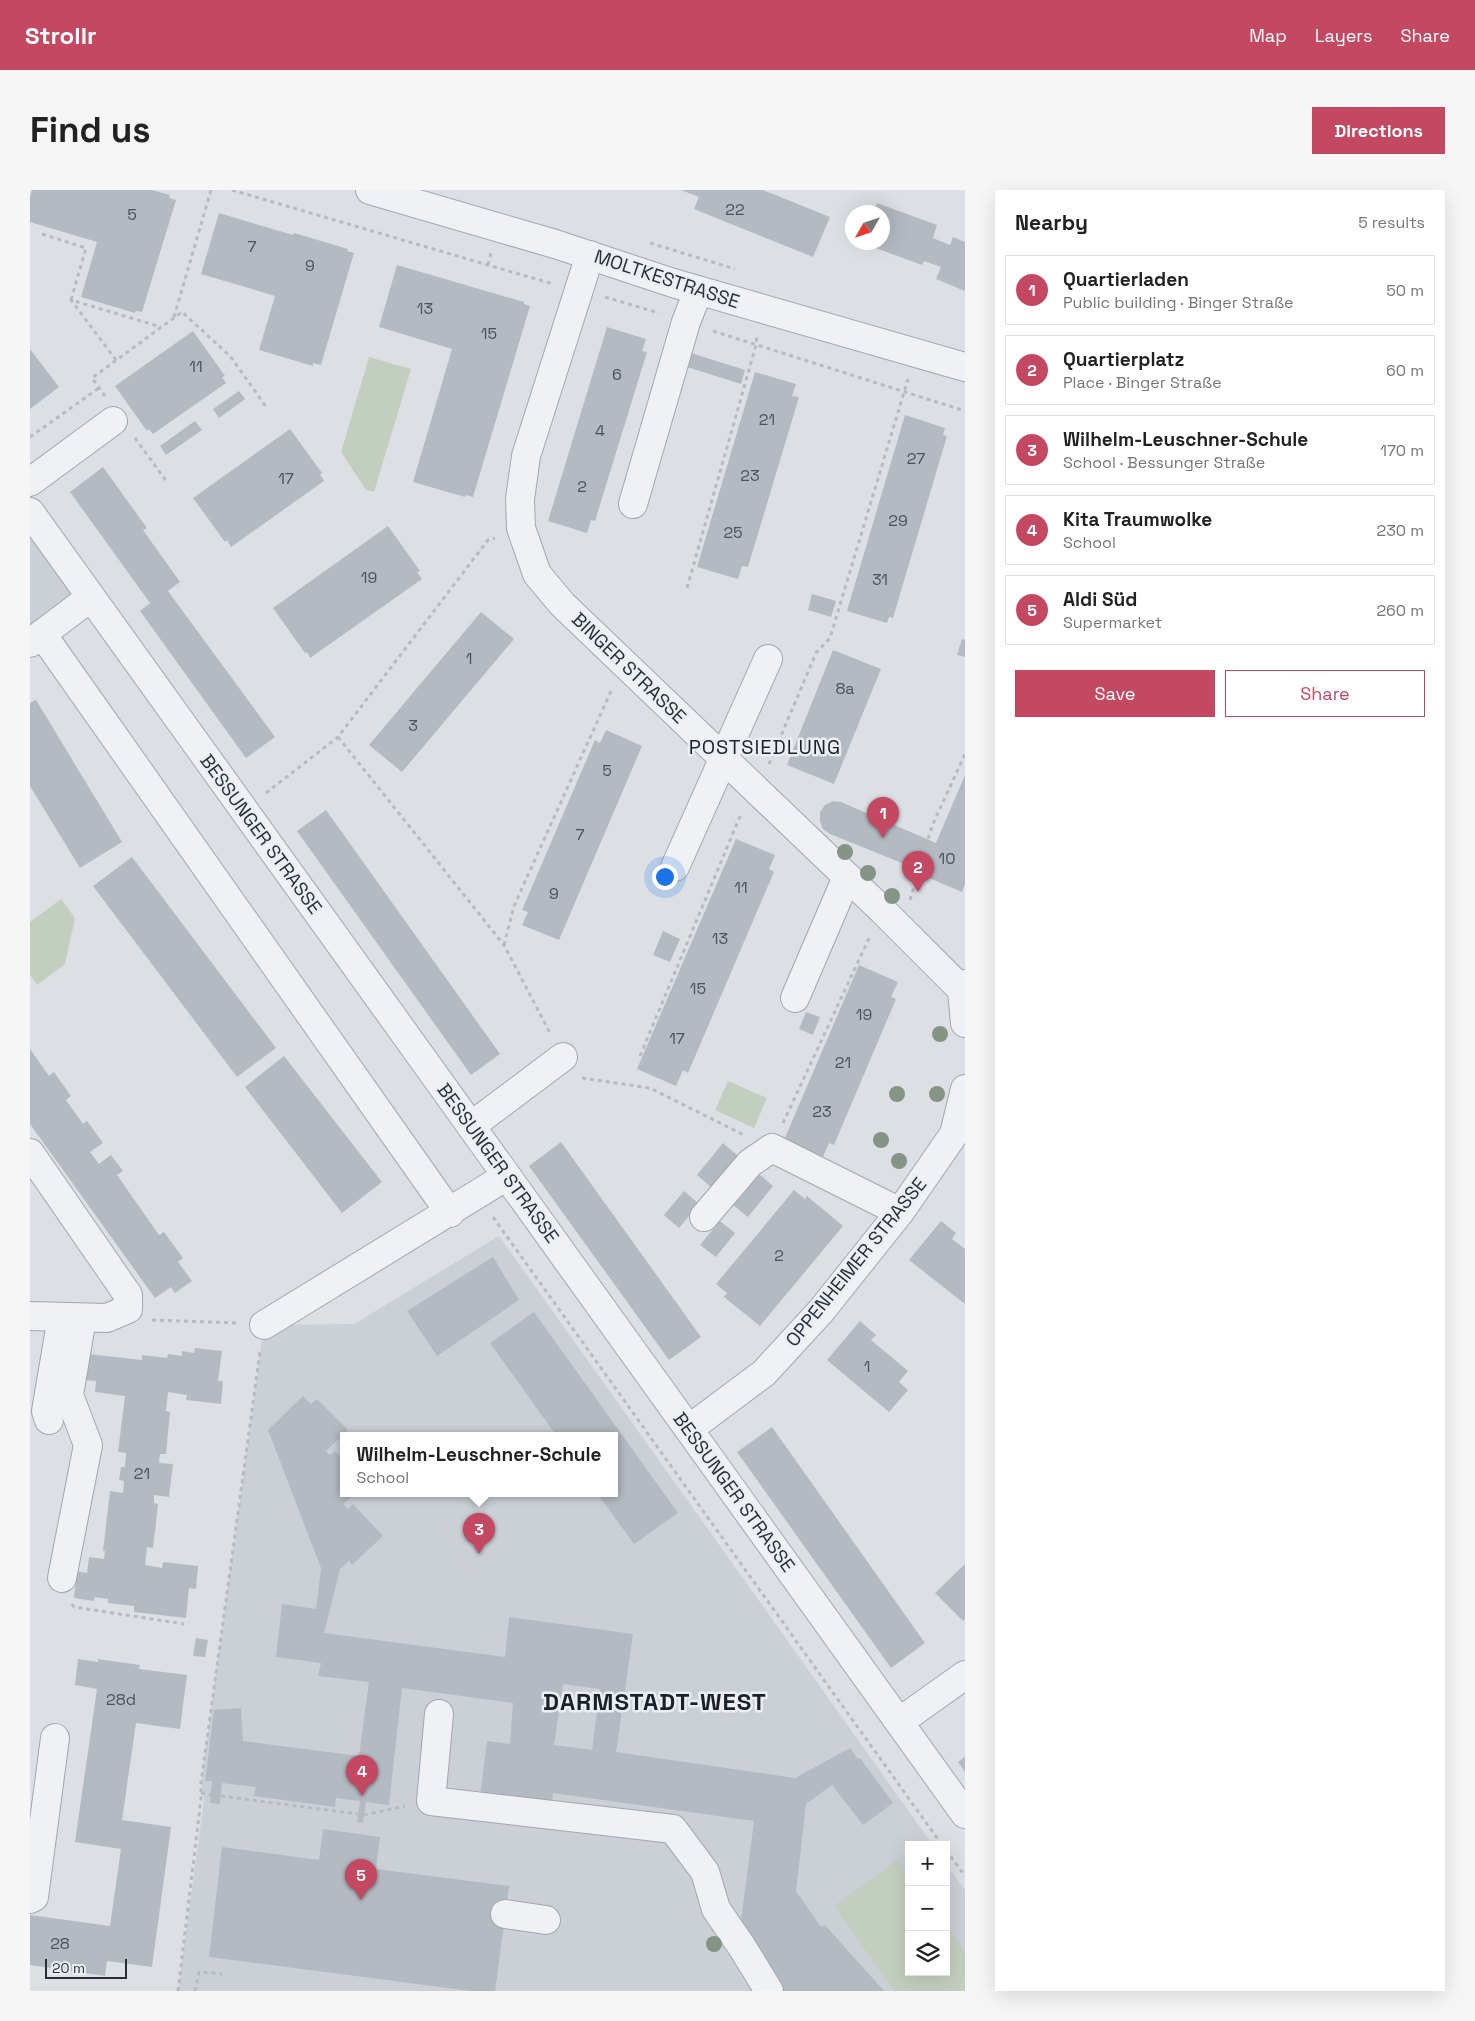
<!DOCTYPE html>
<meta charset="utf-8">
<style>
body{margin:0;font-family:"Space Grotesk",sans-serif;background:#f6f6f6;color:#222}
.controls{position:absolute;right:15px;bottom:15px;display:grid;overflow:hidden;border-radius:0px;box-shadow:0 5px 20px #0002}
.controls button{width:45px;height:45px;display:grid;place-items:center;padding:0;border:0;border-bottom:1px solid #e0e0e0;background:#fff;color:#222;font:25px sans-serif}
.compass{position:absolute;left:815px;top:15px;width:45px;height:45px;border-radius:50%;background:#fff;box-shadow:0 5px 20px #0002;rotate:231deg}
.scale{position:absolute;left:15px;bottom:12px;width:82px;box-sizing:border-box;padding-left:5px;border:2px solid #272f3b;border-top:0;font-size:14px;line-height:18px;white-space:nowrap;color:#272f3b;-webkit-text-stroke:4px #ebeff3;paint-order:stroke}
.you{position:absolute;left:634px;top:686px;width:18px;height:18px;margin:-12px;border:4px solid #fff;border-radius:50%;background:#1a73e8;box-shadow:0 0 0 8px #1a73e833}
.badge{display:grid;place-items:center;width:32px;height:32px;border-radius:50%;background:#c44862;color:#fff;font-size:16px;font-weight:700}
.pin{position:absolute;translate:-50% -41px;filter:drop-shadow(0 1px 2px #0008)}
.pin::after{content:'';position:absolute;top:26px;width:18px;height:15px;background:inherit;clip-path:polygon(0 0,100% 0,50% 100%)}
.popup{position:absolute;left:310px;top:1242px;width:278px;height:65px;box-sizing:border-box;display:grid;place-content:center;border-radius:0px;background:#fff;filter:drop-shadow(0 1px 4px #0005);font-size:16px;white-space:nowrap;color:#767676}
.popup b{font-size:19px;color:#222}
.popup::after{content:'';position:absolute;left:50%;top:100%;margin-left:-10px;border:10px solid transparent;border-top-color:#fff}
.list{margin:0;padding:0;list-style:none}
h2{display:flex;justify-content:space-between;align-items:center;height:65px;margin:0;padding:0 20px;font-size:21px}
h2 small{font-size:16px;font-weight:400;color:#767676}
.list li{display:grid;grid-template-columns:32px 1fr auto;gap:15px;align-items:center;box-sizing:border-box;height:70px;margin:0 10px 10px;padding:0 10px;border:1px solid #e0e0e0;border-radius:0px}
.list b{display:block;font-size:19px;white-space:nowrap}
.list p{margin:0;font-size:16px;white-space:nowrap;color:#767676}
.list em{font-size:16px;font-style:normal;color:#767676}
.actions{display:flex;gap:10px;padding:15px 20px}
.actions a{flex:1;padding:11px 0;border:1px solid #c44862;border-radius:0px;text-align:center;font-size:18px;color:#c44862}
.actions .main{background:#c44862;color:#fff}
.icon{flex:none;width:28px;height:28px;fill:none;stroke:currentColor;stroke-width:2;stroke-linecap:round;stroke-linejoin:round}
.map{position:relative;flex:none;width:935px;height:1801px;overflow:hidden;border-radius:0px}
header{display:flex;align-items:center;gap:30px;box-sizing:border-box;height:70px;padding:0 25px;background:#c44862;color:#fff}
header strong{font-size:24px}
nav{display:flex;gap:28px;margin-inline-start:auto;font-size:18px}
.intro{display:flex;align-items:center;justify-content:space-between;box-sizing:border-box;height:120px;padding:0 30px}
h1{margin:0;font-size:35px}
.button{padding:12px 22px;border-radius:0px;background:#c44862;color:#fff;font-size:18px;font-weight:700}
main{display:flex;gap:30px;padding:0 30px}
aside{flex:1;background:#fff;border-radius:0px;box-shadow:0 5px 20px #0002}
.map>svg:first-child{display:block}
</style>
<header>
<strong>Strollr</strong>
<nav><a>Map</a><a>Layers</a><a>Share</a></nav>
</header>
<div class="intro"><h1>Find us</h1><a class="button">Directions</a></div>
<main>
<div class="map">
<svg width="935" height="1801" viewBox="0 0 935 1801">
<rect width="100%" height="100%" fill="#dce0e5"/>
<!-- built -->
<g fill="#cbd0d7" fill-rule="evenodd">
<polygon points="0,322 61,407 0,453"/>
<path d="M469,1046L903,1655H879V1782H916V1674L935,1700V1801H148L174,1610L171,1593L234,1135L324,1134ZM314,1245H584V1303H314Z"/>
</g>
<!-- green -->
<g fill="#c3cfbe">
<polygon points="339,167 381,179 344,302 336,300 311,262"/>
<polygon points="31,709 45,728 35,774 7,795 0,785 0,732"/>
<polygon points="698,891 737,908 724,938 685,920"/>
<polygon points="868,1669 879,1684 879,1782 916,1782 916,1735 935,1761 935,1801 864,1801 804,1716"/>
</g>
<!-- building -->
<g fill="#b4bac2" fill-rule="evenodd">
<polygon points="2,0 122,0 140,5 139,8 146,10 112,122 106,121 105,123 51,107 67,52 0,32 0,7"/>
<polygon points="651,0 733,0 800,27 783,67 664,19 669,7"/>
<polygon points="847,13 907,35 903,48 920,55 923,47 935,52 935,101 906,89 911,77 894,71 892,75 832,53 852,52 852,22 844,22"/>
<polygon points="189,23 263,45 264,43 318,59 317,61 324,63 291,175 283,173 283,176 229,160 245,106 171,84"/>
<polygon points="367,75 494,112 494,114 500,116 443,307 436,305 435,307 383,292 422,159 349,137"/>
<polygon points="577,137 616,149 612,161 617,162 565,331 561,330 557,343 518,331"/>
<polygon points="163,141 195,186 192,187 196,193 123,244 119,239 117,241 85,196"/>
<polygon points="0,159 29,197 0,219"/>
<polygon points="661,163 715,180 711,194 657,177"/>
<polygon points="725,182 766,194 762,206 769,207 718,377 712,376 708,389 667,377"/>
<polygon points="209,201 215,209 189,228 183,219"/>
<polygon points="875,225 915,238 913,245 917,246 863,428 859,427 857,433 817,421"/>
<polygon points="165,231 172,240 136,265 130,256"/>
<polygon points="260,239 292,283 290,284 294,291 201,357 197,350 195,352 163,308"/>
<polygon points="73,277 117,338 113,340 150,392 138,401 245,547 216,568 110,421 120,413 40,302"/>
<polygon points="358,336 390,381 387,382 392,389 280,468 277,462 275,463 243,418"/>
<polygon points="782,404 806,411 801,427 778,420"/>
<polygon points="451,422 484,449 372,582 339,555"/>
<polygon points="932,449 935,450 935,467 927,465"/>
<polygon points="803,460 851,479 804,594 757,575"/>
<polygon points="6,510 92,652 50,678 0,596 0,513"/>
<polygon points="576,540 612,556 529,750 492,735 498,722 492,720 565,550 570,553"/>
<polygon points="935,585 935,694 932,702 892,685 894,682 800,644 793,639 790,631 790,622 795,615 803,611 811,612 906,653"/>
<polygon points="296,620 470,864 441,885 267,641"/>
<polygon points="706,649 745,665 739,679 744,682 658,883 653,880 646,896 607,879"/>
<polygon points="102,667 246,858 207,887 63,696"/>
<polygon points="633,741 650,749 640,772 623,765"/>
<polygon points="829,775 868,792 861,807 866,809 804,955 799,953 793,967 754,950"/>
<polygon points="776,822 790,827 783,845 769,839"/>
<polygon points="0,859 19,886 24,882 41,906 36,910 53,934 57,931 73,953 60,962 69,974 81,965 93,981 87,985 129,1045 134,1042 153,1068 148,1072 162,1091 145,1103 141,1097 125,1108 0,934"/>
<polygon points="254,866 352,992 312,1023 215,897"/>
<polygon points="531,952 671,1147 639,1170 499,976"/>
<polygon points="693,953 708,966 682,998 667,985"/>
<polygon points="729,984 743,996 718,1027 703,1015"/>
<polygon points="764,1000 775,1009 777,1006 813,1036 730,1136 694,1107 697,1103 686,1094"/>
<polygon points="654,1001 669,1014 649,1038 634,1025"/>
<polygon points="690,1031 705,1043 686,1067 670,1055"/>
<polygon points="911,1031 926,1043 922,1049 935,1059 935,1114 879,1070"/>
<polygon points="463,1067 489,1110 407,1166 377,1121"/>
<polygon points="504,1122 648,1323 604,1354 567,1303 584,1303 584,1245 526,1245 460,1153"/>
<polygon points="830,1131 846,1145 841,1150 878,1181 869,1192 878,1200 859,1222 797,1170"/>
<polygon points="165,1158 192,1161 188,1191 193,1191 191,1214 156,1210 157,1205 138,1202 136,1221 140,1222 136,1264 130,1264 129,1273 143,1274 139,1307 124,1305 124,1313 128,1314 123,1358 117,1357 115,1375 132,1378 133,1372 168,1376 166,1399 159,1398 156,1428 104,1422 104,1416 78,1413 78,1409 65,1407 64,1411 44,1408 47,1381 57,1383 59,1367 74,1369 75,1361 73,1361 80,1301 93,1303 94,1291 89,1290 91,1277 95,1277 96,1263 88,1262 95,1206 65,1202 66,1191 55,1190 58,1164 112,1170 112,1165 137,1168 138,1164 152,1166 152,1161 164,1163"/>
<path d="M273,1206L281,1214L287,1209L318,1240L296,1261L300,1265L305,1261L314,1270V1303H325L313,1314L318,1319L323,1314L353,1346L322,1375L319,1371L310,1379L294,1443L475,1467L479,1427L603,1444L586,1562L765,1588L820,1558L828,1569L830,1568L863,1613L833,1635L802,1595L776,1614L766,1701L791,1737L795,1735L854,1801H743L709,1746L724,1631L523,1603L522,1617L450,1607L457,1551L480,1554L483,1513L372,1498L359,1615L336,1612L333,1633L327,1632L330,1611L306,1608L305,1617L224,1606L226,1597L192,1593L190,1614L180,1613L182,1591H175L184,1520L211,1518L213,1551L329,1566L339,1492L288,1486L291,1473L246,1467L252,1414L286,1419L291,1378L238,1240ZM533,1494L570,1499L562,1560L524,1555Z"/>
<polygon points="742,1237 895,1453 861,1478 707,1262"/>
<polygon points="935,1374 935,1429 933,1431 905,1403"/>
<polygon points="166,1448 178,1450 175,1467 163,1466"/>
<polygon points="48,1469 68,1472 68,1469 110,1475 109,1479 157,1485 150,1539 106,1533 92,1630 141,1637 122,1777 77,1771 75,1786 0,1775 0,1725 80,1736 91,1659 45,1652 67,1499 45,1495"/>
<polygon points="935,1567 935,1582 928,1572"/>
<polygon points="293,1639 350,1647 346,1679 479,1696 465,1801 441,1801 179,1767 192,1657 289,1670"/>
</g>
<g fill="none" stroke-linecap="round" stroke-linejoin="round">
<defs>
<g id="minor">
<polyline points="340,0 525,54 643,93 935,177"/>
<polyline points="560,65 496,266 490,309 491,338 507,384 532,414 852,720 932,800"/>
<polyline points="0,292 83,231"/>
<polyline points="603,314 656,132 668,101"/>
<polyline points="0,322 935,1624"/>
<polyline points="12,444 420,1023"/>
<polyline points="0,453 61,407"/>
<polyline points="645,677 738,469"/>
<polyline points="935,794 932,800 935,833"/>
<polyline points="765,808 817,687"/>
<polyline points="441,936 533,867"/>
<polyline points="0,963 98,1105 98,1119 77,1128 0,1126"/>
<polyline points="674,1027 720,973 742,958 870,1022"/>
<polyline points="234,1135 477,986"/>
<polyline points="19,1230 16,1221 32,1127"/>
<polyline points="659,1239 734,1183 791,1121 870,1022 924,944 935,899"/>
<polyline points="32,1388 58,1255 39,1205 52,1128"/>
<polyline points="409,1524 401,1611 643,1639 675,1682 686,1719 712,1757 739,1801"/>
<polyline points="869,1532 935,1485"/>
<polyline points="0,1709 4,1707 25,1548"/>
<polyline points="475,1724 516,1730"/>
</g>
</defs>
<!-- minor casing -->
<use href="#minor" stroke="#a2a7af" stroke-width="30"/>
<!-- path -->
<g stroke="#b7bbc0" stroke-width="3" stroke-dasharray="4 4" stroke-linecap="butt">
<polyline points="202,0 523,94"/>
<polyline points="12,44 56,58 41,110"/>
<polyline points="620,53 705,79"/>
<polyline points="458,75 461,63"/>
<polyline points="575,107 629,123"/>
<polyline points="144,127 181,0"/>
<polyline points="683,141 935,221"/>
<polyline points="86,170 41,110 131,137"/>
<polyline points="75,206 62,188 152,122 200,166 237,218"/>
<polyline points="0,247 69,198"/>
<polyline points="105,248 137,292"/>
<polyline points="657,398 726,155 727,146"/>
<polyline points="308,547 474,755 520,843"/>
<polyline points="739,574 786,463 800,448 878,189"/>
<polyline points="236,603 308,547 458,350 465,348"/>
<polyline points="880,710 902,636 935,564"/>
<polyline points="474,755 484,716 582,499"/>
<polyline points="610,866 711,624"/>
<polyline points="552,888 620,898 714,945"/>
<polyline points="753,933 840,746"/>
<polyline points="463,1027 912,1655"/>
<polyline points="122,1130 208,1133"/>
<polyline points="42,1414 44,1417 154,1434"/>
<polyline points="171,1603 181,1605"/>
<polyline points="191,1606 328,1624"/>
<polyline points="334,1625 375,1616"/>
<polyline points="916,1660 935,1686"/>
<polyline points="148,1801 171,1609 171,1593 230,1162"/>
<polyline points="165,1801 169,1782 192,1784"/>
</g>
<!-- minor -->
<use href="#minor" stroke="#eff1f4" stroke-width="28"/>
</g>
<!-- trees -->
<g fill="#859484">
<circle cx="815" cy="662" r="8"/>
<circle cx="838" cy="683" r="8"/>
<circle cx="862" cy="706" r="8"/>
<circle cx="910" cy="844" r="8"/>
<circle cx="867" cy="904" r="8"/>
<circle cx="907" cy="904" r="8"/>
<circle cx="851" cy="950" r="8"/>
<circle cx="869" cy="971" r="8"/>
<circle cx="684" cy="1754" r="8"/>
</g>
<g text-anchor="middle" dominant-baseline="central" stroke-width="5" stroke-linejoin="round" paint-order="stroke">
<!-- number labels -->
<g font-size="16" fill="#4a525d">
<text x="705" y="19">22</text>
<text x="102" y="24">5</text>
<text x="222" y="56">7</text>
<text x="280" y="75">9</text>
<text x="395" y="118">13</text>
<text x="459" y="143">15</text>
<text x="166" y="176">11</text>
<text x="587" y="184">6</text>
<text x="737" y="229">21</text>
<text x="570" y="240">4</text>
<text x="886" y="268">27</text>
<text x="720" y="285">23</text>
<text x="256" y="288">17</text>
<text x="552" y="296">2</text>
<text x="868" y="330">29</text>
<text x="703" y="342">25</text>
<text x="339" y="387">19</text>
<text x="850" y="389">31</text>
<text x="439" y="468">1</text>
<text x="815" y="498">8a</text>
<text x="383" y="535">3</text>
<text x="577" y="580">5</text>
<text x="550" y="644">7</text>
<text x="917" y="668">10</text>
<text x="711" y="697">11</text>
<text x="524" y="703">9</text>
<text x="690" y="748">13</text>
<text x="668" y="798">15</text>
<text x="834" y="824">19</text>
<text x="647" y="848">17</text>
<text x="813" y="872">21</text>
<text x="792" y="921">23</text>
<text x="749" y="1065">2</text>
<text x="837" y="1176">1</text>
<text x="112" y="1283">21</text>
<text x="91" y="1509">28d</text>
<text x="30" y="1753">28</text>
</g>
<!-- street labels -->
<g font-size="19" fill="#272f3b" stroke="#ebeff3">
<text transform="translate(637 89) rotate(18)">MOLTKESTRASSE</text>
<text transform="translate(599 478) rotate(44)">BINGER STRASSE</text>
<text transform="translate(231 644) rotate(54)">BESSUNGER STRASSE</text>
<text transform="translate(468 973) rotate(54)">BESSUNGER STRASSE</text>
<text transform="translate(826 1072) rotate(-51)">OPPENHEIMER STRASSE</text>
<text transform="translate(704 1302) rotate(54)">BESSUNGER STRASSE</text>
</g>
<!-- neighbourhood labels -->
<g font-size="20" letter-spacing="1" fill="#1a212b" stroke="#ebeff3">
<text x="735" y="557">POSTSIEDLUNG</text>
</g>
<!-- district labels -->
<g font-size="24" font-weight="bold" letter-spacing="1" fill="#1a212b" stroke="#ebeff3">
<text x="625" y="1511">DARMSTADT-WEST</text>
</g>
</g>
</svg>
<div class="controls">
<button>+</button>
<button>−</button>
<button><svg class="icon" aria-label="layers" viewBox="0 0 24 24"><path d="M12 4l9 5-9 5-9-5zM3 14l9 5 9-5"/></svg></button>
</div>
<svg class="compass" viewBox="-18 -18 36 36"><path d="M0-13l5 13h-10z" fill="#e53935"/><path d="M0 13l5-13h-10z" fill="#767676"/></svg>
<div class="scale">20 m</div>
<div class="you"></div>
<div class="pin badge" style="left:853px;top:648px">1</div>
<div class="pin badge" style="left:888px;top:702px">2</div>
<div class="pin badge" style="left:449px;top:1364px">3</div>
<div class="popup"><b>Wilhelm-Leuschner-Schule</b>School</div>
<div class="pin badge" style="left:332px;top:1606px">4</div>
<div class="pin badge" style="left:331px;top:1710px">5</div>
</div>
<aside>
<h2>Nearby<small>5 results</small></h2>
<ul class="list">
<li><span class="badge">1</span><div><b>Quartierladen</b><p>Public building · Binger Straße</p></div><em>50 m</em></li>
<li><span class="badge">2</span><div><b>Quartierplatz</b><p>Place · Binger Straße</p></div><em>60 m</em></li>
<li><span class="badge">3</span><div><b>Wilhelm-Leuschner-Schule</b><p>School · Bessunger Straße</p></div><em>170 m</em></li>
<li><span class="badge">4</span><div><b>Kita Traumwolke</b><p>School</p></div><em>230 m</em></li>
<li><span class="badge">5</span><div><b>Aldi Süd</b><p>Supermarket</p></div><em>260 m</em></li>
</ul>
<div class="actions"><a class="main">Save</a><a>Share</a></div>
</aside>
</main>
